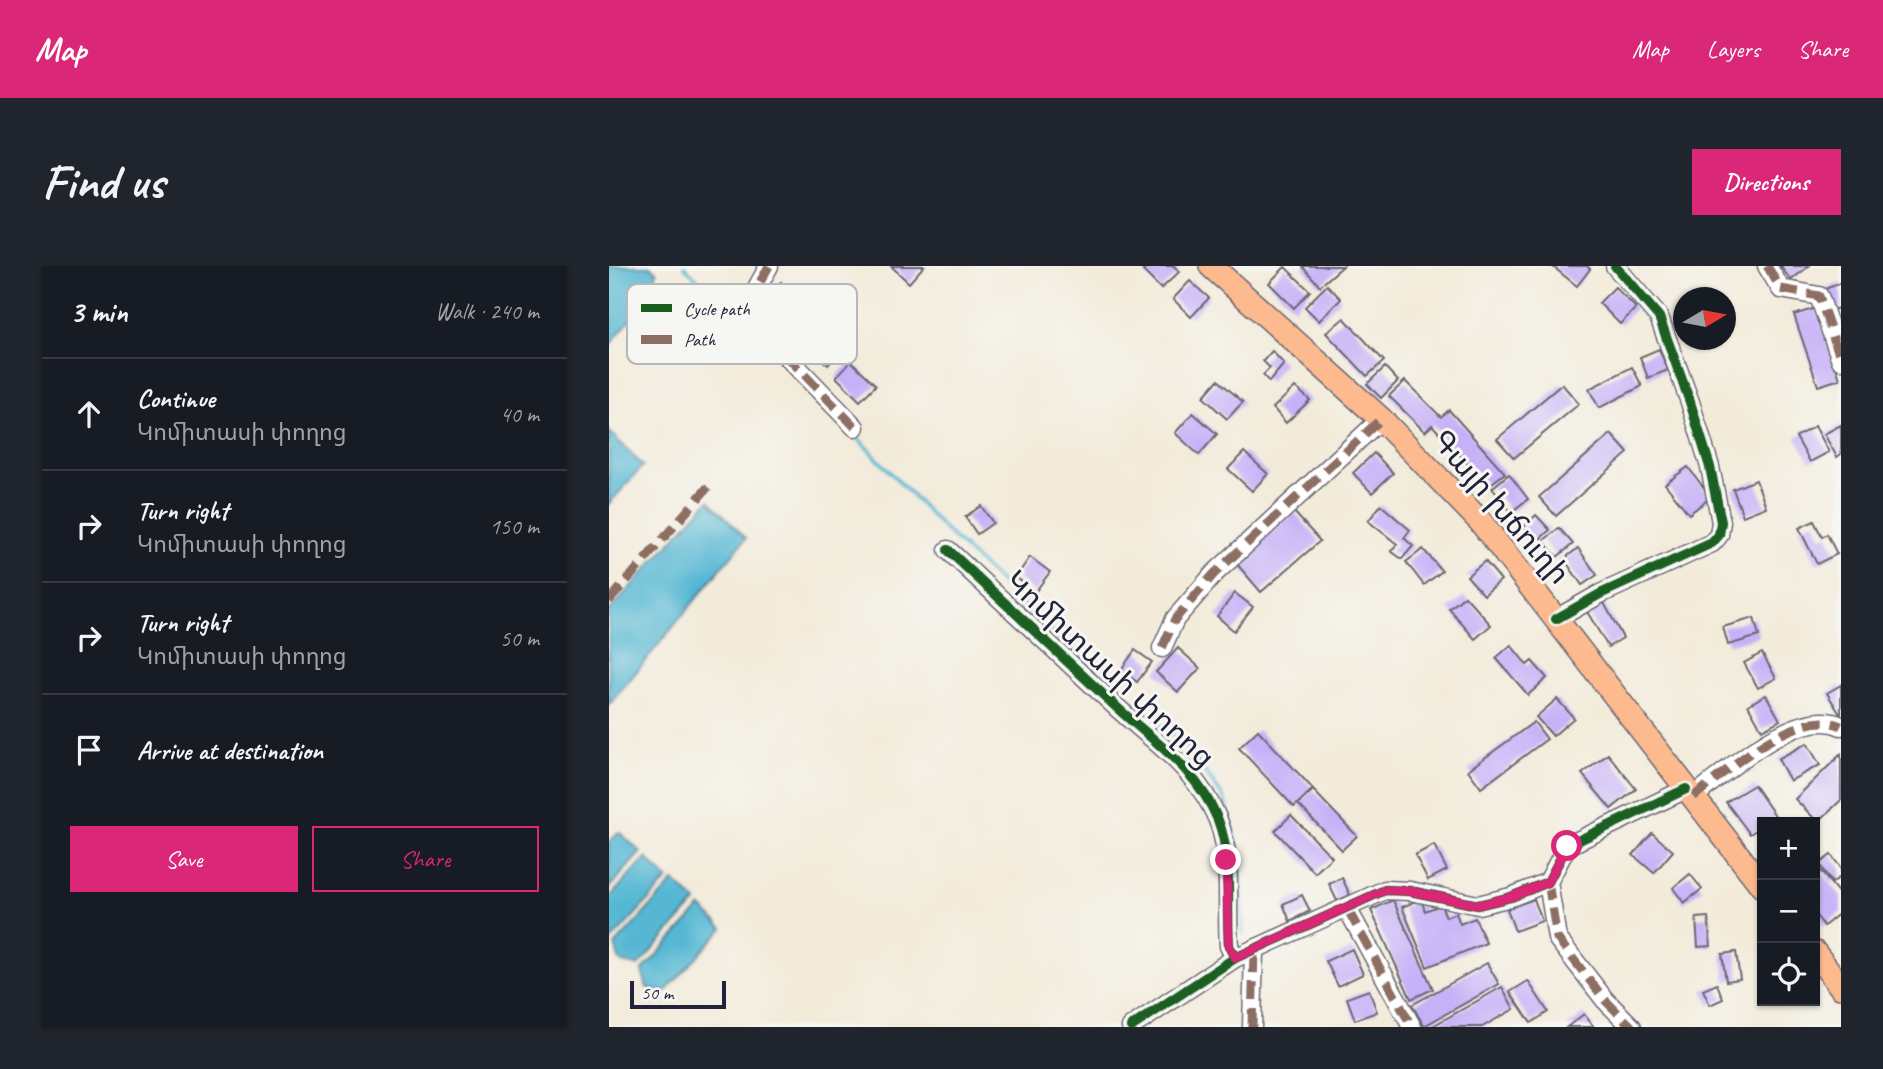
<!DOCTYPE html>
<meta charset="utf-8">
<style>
body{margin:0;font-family:Caveat,"Noto Sans Armenian",sans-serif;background:#20242c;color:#f1f3f6}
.controls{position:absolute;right:21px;bottom:21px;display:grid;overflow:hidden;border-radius:0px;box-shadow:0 2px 5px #0004}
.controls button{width:63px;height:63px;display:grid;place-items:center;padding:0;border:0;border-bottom:2px solid #363941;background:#171b24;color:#f1f3f6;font:35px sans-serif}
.compass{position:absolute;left:1064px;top:21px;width:63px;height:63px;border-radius:50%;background:#171b24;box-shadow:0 2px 5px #0004;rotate:80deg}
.scale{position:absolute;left:21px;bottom:18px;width:96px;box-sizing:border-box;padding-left:7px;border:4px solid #22223b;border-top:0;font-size:19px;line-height:24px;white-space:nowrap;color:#22223b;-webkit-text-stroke:5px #f6f6f2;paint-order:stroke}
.stop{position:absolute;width:21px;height:21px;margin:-16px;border:5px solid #db2777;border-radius:50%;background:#fff}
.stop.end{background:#db2777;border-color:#fff;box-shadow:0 2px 7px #0008}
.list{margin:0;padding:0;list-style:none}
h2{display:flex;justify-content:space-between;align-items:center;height:91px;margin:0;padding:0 28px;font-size:30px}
h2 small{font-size:23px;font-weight:400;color:#9ea1a6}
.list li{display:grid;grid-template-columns:46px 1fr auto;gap:21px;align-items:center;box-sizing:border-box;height:112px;padding:0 28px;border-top:2px solid #363941}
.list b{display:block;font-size:26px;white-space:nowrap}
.list p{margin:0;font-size:23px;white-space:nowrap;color:#9ea1a6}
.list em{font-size:23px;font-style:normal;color:#9ea1a6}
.actions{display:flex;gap:14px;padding:21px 28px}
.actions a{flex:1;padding:16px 0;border:2px solid #db2777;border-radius:0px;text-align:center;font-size:24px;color:#db2777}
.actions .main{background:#db2777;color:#fff}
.icon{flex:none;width:38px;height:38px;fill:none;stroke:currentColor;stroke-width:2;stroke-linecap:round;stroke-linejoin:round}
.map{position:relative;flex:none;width:1232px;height:761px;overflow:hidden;border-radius:0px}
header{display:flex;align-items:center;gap:42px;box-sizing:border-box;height:98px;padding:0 35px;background:#db2777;color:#fff}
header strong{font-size:33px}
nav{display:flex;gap:38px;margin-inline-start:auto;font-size:24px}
.intro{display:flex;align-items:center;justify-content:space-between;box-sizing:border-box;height:168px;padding:0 42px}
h1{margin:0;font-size:49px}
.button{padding:18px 32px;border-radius:0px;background:#db2777;color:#fff;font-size:24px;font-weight:700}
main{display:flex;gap:42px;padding:0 42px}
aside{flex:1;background:#171b24;border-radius:0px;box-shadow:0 2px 5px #0004}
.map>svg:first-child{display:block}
</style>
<header>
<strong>Map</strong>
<nav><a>Map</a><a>Layers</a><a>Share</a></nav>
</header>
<div class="intro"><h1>Find us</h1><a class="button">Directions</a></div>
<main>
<aside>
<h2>3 min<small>Walk · 240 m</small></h2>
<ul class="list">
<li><svg class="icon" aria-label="ahead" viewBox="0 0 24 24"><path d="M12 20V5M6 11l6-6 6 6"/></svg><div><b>Continue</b><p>Կոմիտասի փողոց</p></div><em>40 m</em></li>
<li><svg class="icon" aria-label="right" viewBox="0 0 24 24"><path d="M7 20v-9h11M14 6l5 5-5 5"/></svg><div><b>Turn right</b><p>Կոմիտասի փողոց</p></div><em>150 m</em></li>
<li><svg class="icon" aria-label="right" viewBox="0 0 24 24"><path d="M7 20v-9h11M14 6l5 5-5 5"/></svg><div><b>Turn right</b><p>Կոմիտասի փողոց</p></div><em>50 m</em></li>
<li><svg class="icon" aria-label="arrive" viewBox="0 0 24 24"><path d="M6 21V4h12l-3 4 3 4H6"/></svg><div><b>Arrive at destination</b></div></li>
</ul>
<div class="actions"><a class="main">Save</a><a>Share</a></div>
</aside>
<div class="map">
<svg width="1232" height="761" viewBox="0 0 1232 761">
<rect width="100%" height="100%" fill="#f6f6f2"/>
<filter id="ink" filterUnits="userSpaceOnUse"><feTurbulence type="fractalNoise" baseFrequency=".0143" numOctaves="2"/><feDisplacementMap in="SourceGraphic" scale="14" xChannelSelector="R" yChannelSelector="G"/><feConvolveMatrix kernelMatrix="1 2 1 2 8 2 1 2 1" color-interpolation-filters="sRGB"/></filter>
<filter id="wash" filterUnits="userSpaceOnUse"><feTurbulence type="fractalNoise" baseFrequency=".00686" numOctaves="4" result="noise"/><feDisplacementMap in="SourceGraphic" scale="28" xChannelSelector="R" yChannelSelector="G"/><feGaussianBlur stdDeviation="1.57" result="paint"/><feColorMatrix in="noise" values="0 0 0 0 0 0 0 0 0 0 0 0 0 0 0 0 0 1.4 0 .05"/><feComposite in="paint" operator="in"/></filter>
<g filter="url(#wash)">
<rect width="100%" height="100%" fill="#f3ebda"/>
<!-- water -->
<g fill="#55b7d3" stroke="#3c6c87" stroke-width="2">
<polygon points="0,0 41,0 48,6 42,28 0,80"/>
<polygon points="0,165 34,200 0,238"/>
<polygon points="100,234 137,272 0,439 0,345"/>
<polygon points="10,566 32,586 0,622 0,576"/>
<polygon points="37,592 59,613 0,677 0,632"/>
<polygon points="65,615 87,636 29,700 11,696 6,679"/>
<polygon points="92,641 114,662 56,726 38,722 33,705"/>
</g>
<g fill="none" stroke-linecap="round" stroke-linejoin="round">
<!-- stream -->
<g stroke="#55b7d3" stroke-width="3.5">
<polyline points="75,0 149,73"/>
<polyline points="244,167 337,265 480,400 578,481 615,532 631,588 634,667"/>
</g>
</g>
<g id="blocks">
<!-- building -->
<g fill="#c6b0f8">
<polygon points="282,0 315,0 300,17"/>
<polygon points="539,0 565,0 570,6 552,23 534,5"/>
<polygon points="693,0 734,0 711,20"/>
<polygon points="943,0 978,0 981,3 968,20"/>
<polygon points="1171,0 1200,0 1182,14"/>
<polygon points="676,1 701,25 685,42 660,17"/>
<polygon points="581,15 600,32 582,51 564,33"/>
<polygon points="172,16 209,54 192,71 155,32"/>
<polygon points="1232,17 1232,41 1221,45 1213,24"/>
<polygon points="718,19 732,33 710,55 696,41"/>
<polygon points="1006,21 1027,42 1011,58 990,37"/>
<polygon points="1207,42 1231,113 1209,120 1185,49"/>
<polygon points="735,52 775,95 758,110 717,67"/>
<polygon points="214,66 234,82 219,99 200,83"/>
<polygon points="1050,83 1059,104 1039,112 1031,91"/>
<polygon points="663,85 675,98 660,116 654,109 661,102 654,95"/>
<polygon points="242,95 267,119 251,135 227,111"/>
<polygon points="776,101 789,115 772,132 758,118"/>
<polygon points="1023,101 1033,120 990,142 980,123"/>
<polygon points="609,114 634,136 618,153 594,131"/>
<polygon points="796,115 832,151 840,144 896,207 879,220 823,159 816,166 780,130"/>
<polygon points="953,118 970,138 905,192 888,173"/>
<polygon points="686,121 701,134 677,157 664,142"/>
<polygon points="584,147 608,168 590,189 566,167"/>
<polygon points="1232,159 1232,188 1228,191 1215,168"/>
<polygon points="1206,160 1220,186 1201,196 1187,171"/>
<polygon points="1002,168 1019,187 947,250 930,231"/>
<polygon points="635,186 659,208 643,225 619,203"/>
<polygon points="765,187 784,207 763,227 744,207"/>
<polygon points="1079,201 1102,231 1080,248 1056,218"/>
<polygon points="900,208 919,233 902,246 883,222"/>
<polygon points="1147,214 1157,241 1134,250 1124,223"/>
<polygon points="772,239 801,264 795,272 804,280 793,293 782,285 788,278 759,255"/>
<polygon points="372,240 384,257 368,268 356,251"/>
<polygon points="685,246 711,275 652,326 627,297"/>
<polygon points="927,249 941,264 927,276 914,262"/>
<polygon points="1205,255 1213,271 1218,268 1228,288 1208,298 1190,262"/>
<polygon points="950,262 964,278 948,291 934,275"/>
<polygon points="969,282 988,309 973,319 955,293"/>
<polygon points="814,283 833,305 815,319 797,296"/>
<polygon points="421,291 441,306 426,326 407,311"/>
<polygon points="876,295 892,314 875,329 858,310"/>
<polygon points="626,327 644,341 625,365 608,350"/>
<polygon points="856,330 882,359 866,373 840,343"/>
<polygon points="994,335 1014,372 999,381 977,344"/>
<polygon points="1145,352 1150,370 1119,379 1114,361"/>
<polygon points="902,379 918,399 923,395 938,412 919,429 887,392"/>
<polygon points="569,382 591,402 569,426 547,406"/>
<polygon points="526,384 543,396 528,416 512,404"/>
<polygon points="1153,387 1167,412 1149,422 1135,397"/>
<polygon points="1232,419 1232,450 1218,427"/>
<polygon points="1157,429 1171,454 1153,464 1139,439"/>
<polygon points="948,433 965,452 944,470 927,451"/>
<polygon points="925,456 938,473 872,522 859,504"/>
<polygon points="649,464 704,523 685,541 630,482"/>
<polygon points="1198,477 1211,499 1181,515 1169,493"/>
<polygon points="999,488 1027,523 1002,543 973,508"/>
<polygon points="1232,488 1232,534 1209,556 1186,533"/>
<polygon points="1145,519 1167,551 1153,556 1153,560 1141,568 1117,536"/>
<polygon points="704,524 748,570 733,584 689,538"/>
<polygon points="682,549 723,591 706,607 666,565"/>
<polygon points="1043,567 1064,585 1045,607 1024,589"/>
<polygon points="825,579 838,604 819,614 806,589"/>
<polygon points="1222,589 1232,602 1232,610 1223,617 1210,598"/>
<polygon points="1206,598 1232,630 1232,646 1215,660 1206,648"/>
<polygon points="1081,608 1093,623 1075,637 1064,622"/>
<polygon points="733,612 741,629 728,635 720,618"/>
<polygon points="693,629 701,645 681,655 674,638"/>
<polygon points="812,633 816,645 832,639 837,651 847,647 851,658 866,652 877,677 818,701 793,641"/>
<polygon points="925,633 933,655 906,665 898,643"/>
<polygon points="784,634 824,723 802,733 762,644"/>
<polygon points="1099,651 1102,680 1089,681 1087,652"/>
<polygon points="743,683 754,708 729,720 717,695"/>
<polygon points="1127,686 1131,713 1117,715 1113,688"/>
<polygon points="878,697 890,718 815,760 803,739"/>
<polygon points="919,715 939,746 922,757 901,726"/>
<polygon points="1108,718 1114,733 1101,739 1094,724"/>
<polygon points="893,721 905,743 873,761 822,761"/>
<polygon points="760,724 768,746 746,754 738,732"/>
<polygon points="975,748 985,761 958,761"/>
</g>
</g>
</g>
<g filter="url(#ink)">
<use href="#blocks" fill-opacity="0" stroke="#6b6873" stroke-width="2"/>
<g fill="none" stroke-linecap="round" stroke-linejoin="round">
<defs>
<g id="minor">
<polyline points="160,0 139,38 153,65 246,161"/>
<polyline points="1158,0 1172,23 1210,30 1232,94"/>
<path d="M339,284C394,335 448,386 503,437C541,473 588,502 609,554C624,593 617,639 620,680L626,692"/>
<polyline points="947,353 991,328 1103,277 1110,269 1112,256 1101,201 1081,136 1050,51 1006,0"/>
<polyline points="553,382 566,353 605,308 772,153"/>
<path d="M1084,531C1115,507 1190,439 1232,460"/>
<polyline points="939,616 948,672 996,734 1023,761"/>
<polyline points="739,644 803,761"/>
<polyline points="522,761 626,692 776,624 801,625 869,639 902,631 939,616 958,580 1077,523"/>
<polyline points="643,761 645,683"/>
</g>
<g id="major">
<polyline points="602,0 772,153 871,255 1153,620"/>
<polyline points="1206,687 1232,721"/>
</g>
</defs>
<!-- minor casing -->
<use href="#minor" stroke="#6b6873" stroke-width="21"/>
<!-- major casing -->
<use href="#major" stroke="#6b6873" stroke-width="26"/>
<!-- minor -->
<use href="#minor" stroke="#fff" stroke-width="18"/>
<!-- major -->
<use href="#major" stroke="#fcba8e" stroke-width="23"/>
<!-- quiet -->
<g stroke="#8d6e63" stroke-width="9" stroke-dasharray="18 9" stroke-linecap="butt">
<polyline points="160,0 139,38 153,65 246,161"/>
<polyline points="1158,0 1172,23 1210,30 1232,94"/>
<polyline points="0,335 99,221"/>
<polyline points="553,382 566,353 605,308 772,153"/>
<path d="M1084,531C1115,507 1190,439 1232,460"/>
<polyline points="939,616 948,672 996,734 1023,761"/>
<polyline points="739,644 803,761"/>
<polyline points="643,761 645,683"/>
</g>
<defs>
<g id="cycleway">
<path d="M339,284C394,335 448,386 503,437C541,473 588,502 609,554C624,593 617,639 620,680L626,692"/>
<polyline points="947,353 991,328 1103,277 1110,269 1112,256 1101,201 1081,136 1050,51 1006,0"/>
<polyline points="522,761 626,692 776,624 801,625 869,639 902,631 939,616 958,580 1077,523"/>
</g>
</defs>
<!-- cycleway casing -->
<use href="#cycleway" stroke="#f6f6f2" stroke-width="15"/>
<!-- cycleway -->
<use href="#cycleway" stroke="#1b5e20" stroke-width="10"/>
</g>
</g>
<g fill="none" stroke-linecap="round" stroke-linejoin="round" filter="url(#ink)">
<!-- route -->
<polyline stroke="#db2777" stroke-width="9" points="617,594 620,680 626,692 776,624 801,625 869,639 902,631 939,616 958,580"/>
</g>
<g text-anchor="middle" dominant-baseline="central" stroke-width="6" stroke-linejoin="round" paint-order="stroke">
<!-- street labels -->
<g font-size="30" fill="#22223b" stroke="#f6f6f2">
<text transform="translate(892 241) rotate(49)">Գայի խճուղի</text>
<text transform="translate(501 403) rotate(43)">Կոմիտասի փողոց</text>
</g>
</g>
<!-- legend -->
<rect x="18" y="18" width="230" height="80" rx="10" fill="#f6f6f2" stroke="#b6b6bb" stroke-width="2"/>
<rect x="32" y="38" width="31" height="8" fill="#1b5e20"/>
<rect x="32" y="69" width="31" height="9" fill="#8d6e63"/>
<g font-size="19" fill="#22223b">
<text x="75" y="49">Cycle path</text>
<text x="75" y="80">Path</text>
</g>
</svg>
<div class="controls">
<button>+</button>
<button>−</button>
<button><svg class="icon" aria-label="locate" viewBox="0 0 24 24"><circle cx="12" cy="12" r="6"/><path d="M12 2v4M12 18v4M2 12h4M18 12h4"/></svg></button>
</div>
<svg class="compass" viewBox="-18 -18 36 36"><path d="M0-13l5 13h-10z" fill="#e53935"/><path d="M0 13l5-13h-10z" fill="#9ea1a6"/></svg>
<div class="scale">50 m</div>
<div class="stop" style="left:958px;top:580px"></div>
<div class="stop end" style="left:617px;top:594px"></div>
</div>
</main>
